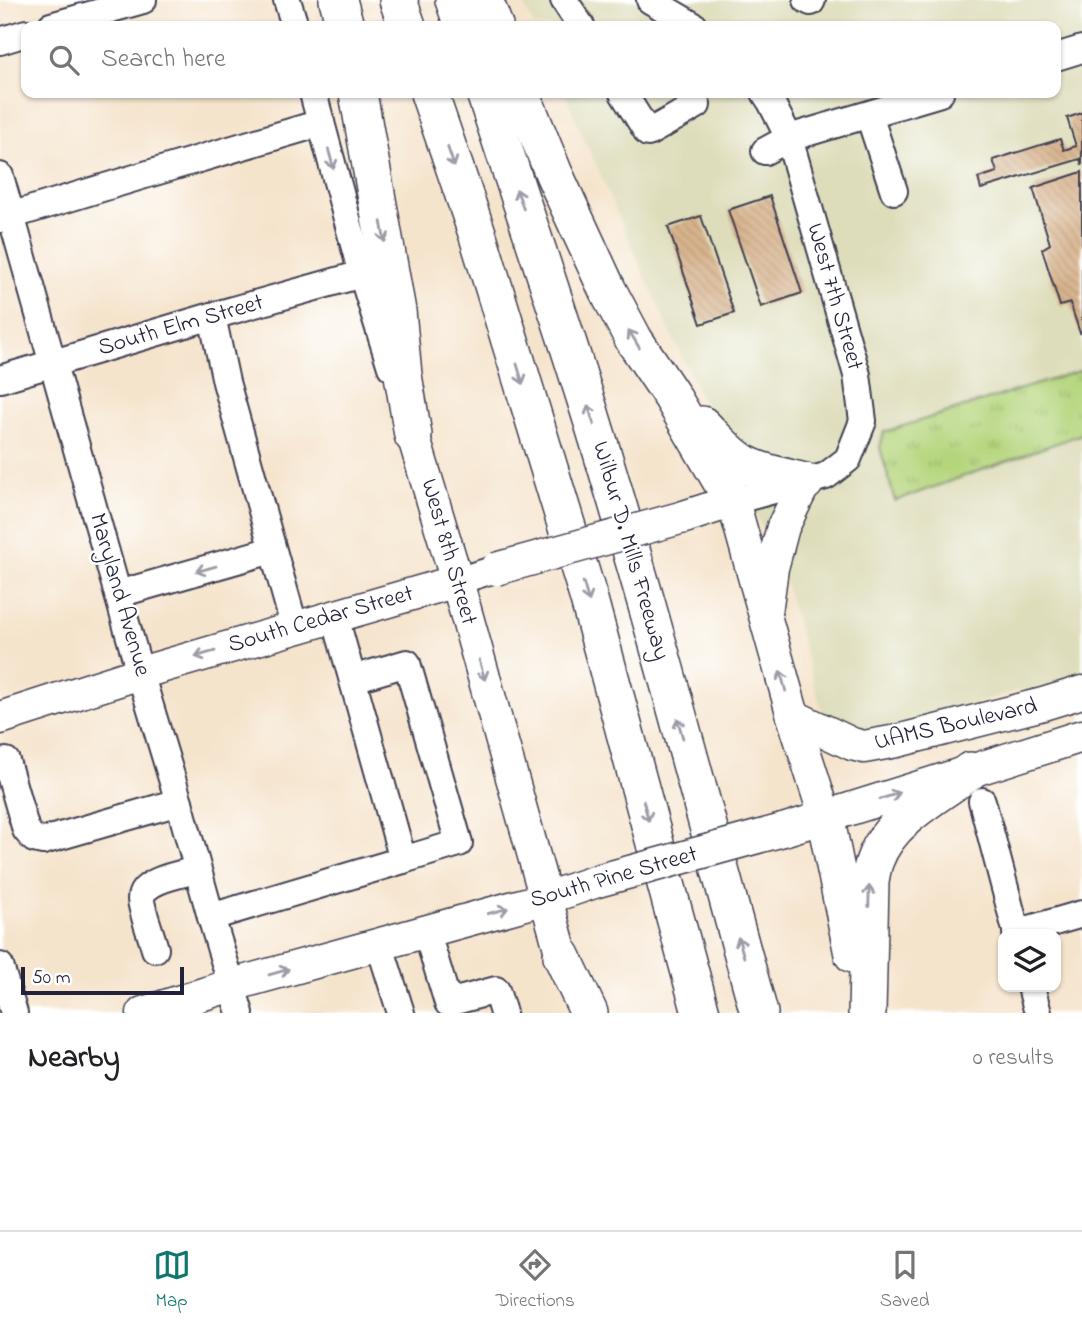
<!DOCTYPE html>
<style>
body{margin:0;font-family:"Indie Flower",sans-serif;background:#f2f2f2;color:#202124}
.controls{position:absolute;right:21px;bottom:21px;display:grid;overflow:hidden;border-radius:14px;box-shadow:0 2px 5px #0004}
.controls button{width:63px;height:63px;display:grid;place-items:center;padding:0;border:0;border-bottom:2px solid #e0e0e0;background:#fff;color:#202124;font:35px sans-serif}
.scale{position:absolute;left:21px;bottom:18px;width:163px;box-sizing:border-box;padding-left:7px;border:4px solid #22223b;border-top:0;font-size:19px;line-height:24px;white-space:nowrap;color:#22223b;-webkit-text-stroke:5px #fff;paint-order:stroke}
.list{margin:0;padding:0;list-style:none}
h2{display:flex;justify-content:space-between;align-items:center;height:91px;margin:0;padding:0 28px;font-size:30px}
h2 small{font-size:23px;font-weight:400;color:#757577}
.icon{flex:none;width:38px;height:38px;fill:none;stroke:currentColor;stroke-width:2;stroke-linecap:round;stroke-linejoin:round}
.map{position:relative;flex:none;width:1082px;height:1013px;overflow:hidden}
.search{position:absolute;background:#fff;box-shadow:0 2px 5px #0004;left:21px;right:21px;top:21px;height:77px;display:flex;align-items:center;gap:18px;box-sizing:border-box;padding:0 24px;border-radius:14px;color:#757577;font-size:26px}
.sheet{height:217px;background:#fff}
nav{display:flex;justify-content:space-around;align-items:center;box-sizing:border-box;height:98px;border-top:2px solid #e0e0e0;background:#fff;font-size:19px;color:#757577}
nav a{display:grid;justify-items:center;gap:4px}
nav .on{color:#0f766e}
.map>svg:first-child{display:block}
</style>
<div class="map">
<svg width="1082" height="1013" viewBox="0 0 1082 1013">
<defs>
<pattern id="grass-tufts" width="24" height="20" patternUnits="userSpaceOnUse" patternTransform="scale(1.75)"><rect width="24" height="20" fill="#b5d57d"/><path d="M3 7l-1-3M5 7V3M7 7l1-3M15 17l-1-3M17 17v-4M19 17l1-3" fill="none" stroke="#9bb76d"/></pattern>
<pattern id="building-back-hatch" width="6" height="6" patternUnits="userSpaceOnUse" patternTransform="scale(1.75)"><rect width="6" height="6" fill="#d8b48d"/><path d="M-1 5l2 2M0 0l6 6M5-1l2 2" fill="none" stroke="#b99a7b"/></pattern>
</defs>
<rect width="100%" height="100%" fill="#fff"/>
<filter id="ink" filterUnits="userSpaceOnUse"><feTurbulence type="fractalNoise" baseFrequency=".0143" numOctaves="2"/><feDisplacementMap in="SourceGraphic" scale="14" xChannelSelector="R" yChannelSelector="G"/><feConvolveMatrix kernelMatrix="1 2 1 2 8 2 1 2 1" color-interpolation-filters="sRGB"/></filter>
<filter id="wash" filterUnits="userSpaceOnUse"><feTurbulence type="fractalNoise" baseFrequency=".00686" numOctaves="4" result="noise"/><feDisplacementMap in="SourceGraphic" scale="28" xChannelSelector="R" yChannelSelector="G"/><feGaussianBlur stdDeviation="1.57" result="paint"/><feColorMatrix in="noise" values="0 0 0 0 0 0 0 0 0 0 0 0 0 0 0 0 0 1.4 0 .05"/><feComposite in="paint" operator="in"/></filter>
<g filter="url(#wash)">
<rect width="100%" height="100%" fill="#f5e4cc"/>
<!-- built -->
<polygon fill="#deddbb" points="522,0 1082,0 1082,678 1038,692 1019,690 885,732 863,732 834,723 822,711 781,569 663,316 564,93 1056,93 1056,26 534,26"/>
<!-- grass -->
<polygon fill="url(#grass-tufts)" stroke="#6c7c5c" stroke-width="2" points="1082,370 1082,434 895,501 880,448 884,432"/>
<g id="blocks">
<!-- building -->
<g fill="url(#building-back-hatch)">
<polygon points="1082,113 1082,165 1080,159 981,189 978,178 997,172 993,160 1060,139 1064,150 1076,146 1067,118"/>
<polygon points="1082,172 1082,332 1080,333 1070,303 1060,306 1042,249 1050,244 1033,188"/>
<polygon points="770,196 802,293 761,307 728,210"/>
<polygon points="701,216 734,313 701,324 668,227"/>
</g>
</g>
</g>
<g filter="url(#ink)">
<use href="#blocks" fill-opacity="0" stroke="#423f51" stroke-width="2"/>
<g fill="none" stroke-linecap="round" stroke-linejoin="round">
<defs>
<g id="minor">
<polyline points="287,0 295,26"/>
<polyline points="564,0 581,26"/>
<polyline points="650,0 694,26"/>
<polyline points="807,0 811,2 812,0"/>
<polyline points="51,26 143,0"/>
<polyline points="0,41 26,33"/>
<polyline points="1056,57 1082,49"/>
<polyline points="313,93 362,274 391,367"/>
<polyline points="623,93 648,133 697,105 690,93"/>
<polyline points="869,115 894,191"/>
<polyline points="765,151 789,138 940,93"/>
<polyline points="0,176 140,673 179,802 211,917 240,1013"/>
<polyline points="0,219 148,174 321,123"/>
<polyline points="212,316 226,382 295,629"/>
<polyline points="0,379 212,316 362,274"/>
<polyline points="733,501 826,476 848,459 863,421 857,375 789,138 771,102 765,93"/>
<polyline points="457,581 496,569"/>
<polyline points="118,594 272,550"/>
<polyline points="335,617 403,860 459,843 407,663 353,679"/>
<polyline points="6,761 26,830 34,839 43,841 179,802"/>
<polyline points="982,801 1017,934"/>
<polyline points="211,917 403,860"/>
<polyline points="426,930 448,1003 496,990 503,1013"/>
<polyline points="1016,933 1082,914"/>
<polyline points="379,943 401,1013"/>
<path d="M155,949C152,937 141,909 141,899C141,880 183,874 197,870"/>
<polyline points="0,966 14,1013"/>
<polyline points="1031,987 1038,1013"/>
</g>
<g id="major">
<polyline points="413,435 457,581 562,956"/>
<polyline points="684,517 733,501 793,716 825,816"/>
<polyline points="767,605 772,568 783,527 805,482"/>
<polyline points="793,716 852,744 864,747 897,741 1043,704 1082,692"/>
<polyline points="0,718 140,673 457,581"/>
<polyline points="783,830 1082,736"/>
<polyline points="143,1013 232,985 547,898 597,881"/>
</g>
<g id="highway">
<polyline points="338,0 345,26"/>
<polyline points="398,0 407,26"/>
<polyline points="454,0 463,26"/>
<polyline points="484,0 494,26"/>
<polyline points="358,93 397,311 403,375 413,435"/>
<polyline points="429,93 478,236 588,596 701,1013"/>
<path d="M485,93C520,198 556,304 589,410C651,610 704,812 759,1013"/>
<polyline points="521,93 554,174 608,291 634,340 671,395 733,501"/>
<path d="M702,425C716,439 730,456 747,465C765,474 786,477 805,482"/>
<polyline points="825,816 853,954"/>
<polyline points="562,956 589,1013"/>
<path d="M867,1013L870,882C871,875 872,867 875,860C890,819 936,796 970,771"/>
</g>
</defs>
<!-- minor casing -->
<use href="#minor" stroke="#423f51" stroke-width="30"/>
<!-- major casing -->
<use href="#major" stroke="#423f51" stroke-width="35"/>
<!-- highway casing -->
<use href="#highway" stroke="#423f51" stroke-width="40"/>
<!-- minor -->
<use href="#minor" stroke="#fff" stroke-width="26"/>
<!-- major -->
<use href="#major" stroke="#fff" stroke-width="32"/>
<!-- highway -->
<use href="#highway" stroke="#fff" stroke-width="37"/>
<defs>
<g id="major-bridge">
<polyline points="496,569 684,517"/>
<polyline points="597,881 783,830"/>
</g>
</defs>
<!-- major-bridge casing -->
<use href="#major-bridge" stroke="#423f51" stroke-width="35" stroke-linecap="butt"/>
<!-- major-bridge -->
<use href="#major-bridge" stroke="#fff" stroke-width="32"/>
</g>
<!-- one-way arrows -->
<defs><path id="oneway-shaft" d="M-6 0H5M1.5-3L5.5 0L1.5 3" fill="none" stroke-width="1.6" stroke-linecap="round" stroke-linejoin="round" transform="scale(1.75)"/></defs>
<g stroke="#9c9ca7">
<use href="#oneway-shaft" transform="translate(451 157) rotate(71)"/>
<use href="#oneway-shaft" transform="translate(331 159) rotate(75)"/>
<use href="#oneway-shaft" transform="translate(520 199) rotate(-109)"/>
<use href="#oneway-shaft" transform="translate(383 232) rotate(80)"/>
<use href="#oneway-shaft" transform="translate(634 339) rotate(-121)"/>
<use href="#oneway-shaft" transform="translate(520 374) rotate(73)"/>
<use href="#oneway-shaft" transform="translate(591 415) rotate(-107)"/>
<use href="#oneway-shaft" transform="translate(206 569) rotate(164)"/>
<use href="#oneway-shaft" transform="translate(586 592) rotate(74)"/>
<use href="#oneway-shaft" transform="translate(205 654) rotate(164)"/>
<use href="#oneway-shaft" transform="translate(482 670) rotate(74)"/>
<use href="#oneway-shaft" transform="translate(783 681) rotate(-105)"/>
<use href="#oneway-shaft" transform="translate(680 728) rotate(-106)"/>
<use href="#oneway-shaft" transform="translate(890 796) rotate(-17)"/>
<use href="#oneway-shaft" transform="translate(646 811) rotate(75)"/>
<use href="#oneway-shaft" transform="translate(869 896) rotate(-89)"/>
<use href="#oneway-shaft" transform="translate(498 911) rotate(-15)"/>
<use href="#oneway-shaft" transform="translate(741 947) rotate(-106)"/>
<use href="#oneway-shaft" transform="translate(279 972) rotate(-16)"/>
</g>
</g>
<g text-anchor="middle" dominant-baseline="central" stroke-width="5" stroke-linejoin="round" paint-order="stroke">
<!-- street labels -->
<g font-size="24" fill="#22223b" stroke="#fff">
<text transform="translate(834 297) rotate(74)">West 7th Street</text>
<text transform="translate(181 326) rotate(-16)">South Elm Street</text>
<text transform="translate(630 551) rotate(74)">Wilbur D. Mills Freeway</text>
<text transform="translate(448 552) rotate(74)">West 8th Street</text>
<text transform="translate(119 595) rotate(74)">Maryland Avenue</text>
<text transform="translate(321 620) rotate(-16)">South Cedar Street</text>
<text transform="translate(956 725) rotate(-13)">UAMS Boulevard</text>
<text transform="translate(614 878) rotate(-16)">South Pine Street</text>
</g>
</g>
</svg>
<div class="controls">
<button><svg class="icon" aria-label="layers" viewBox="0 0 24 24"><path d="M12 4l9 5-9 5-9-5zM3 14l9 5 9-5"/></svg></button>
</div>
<div class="scale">50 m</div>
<div class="search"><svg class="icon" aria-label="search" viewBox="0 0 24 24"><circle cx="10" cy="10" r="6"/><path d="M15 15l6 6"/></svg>Search here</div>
</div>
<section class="sheet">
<h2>Nearby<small>0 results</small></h2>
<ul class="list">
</ul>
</section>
<nav>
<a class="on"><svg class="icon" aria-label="map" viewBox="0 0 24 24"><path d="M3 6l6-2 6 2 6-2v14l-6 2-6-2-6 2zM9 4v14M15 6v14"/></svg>Map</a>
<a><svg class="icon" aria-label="directions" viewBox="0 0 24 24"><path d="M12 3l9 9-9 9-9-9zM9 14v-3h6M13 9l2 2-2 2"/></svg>Directions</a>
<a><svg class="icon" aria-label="saved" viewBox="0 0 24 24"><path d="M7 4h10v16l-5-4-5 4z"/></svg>Saved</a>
</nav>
